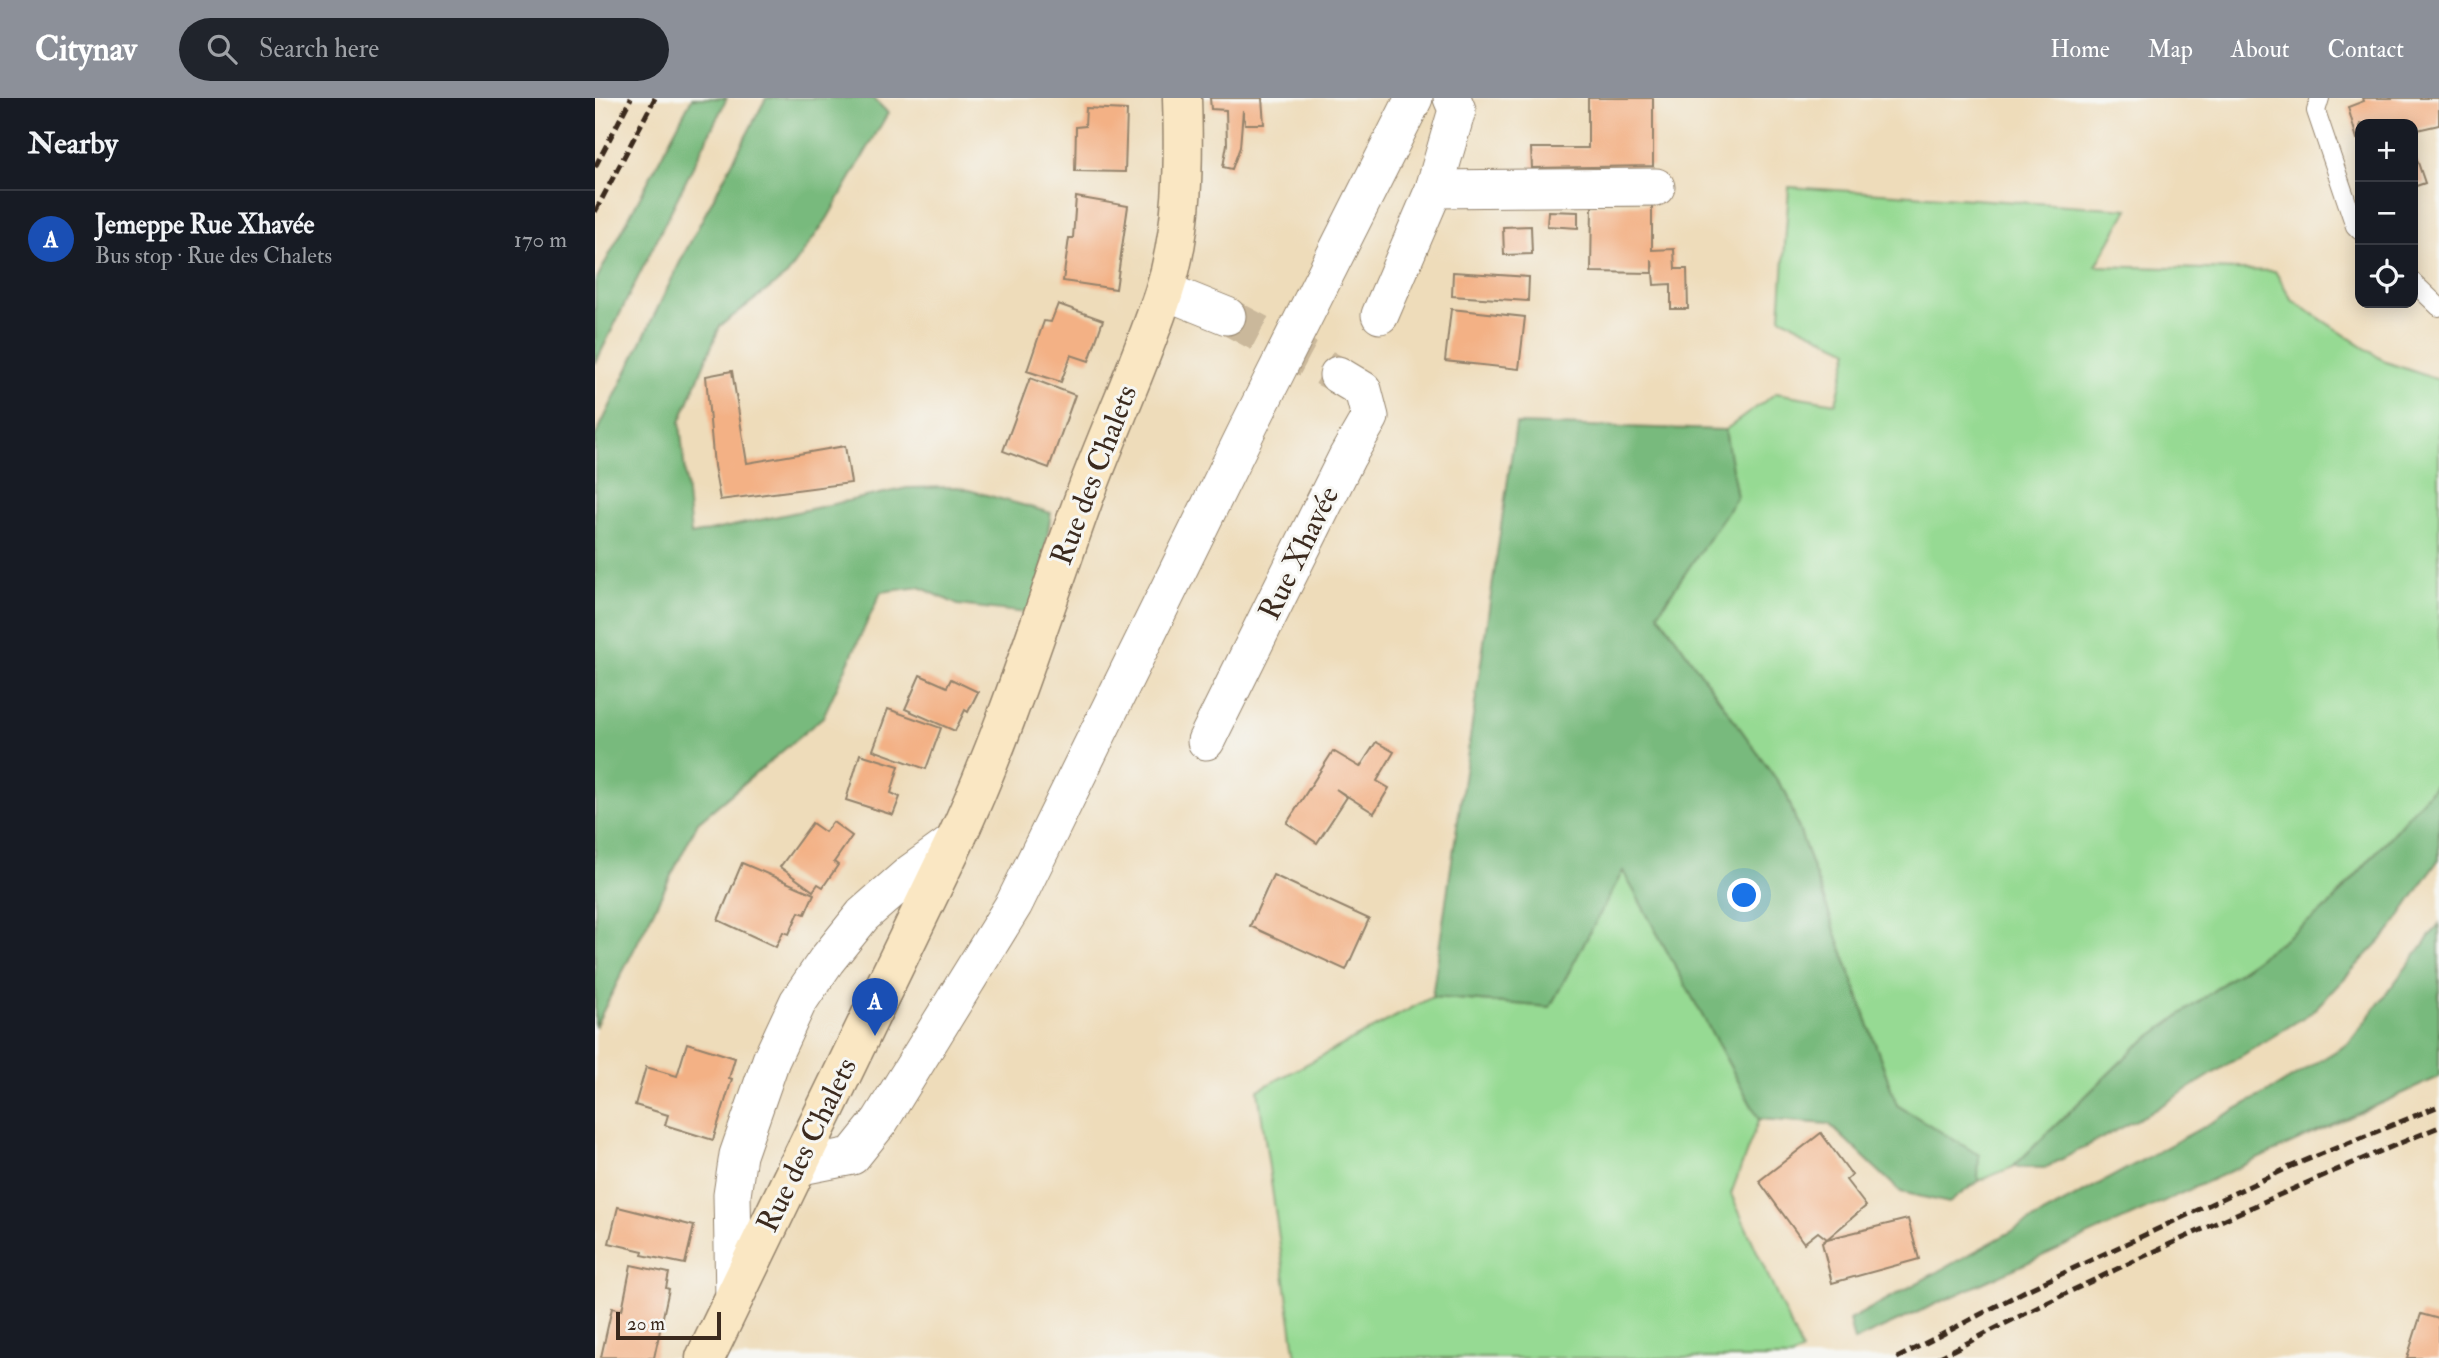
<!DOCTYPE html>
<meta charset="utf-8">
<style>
body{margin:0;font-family:"IM FELL Double Pica",serif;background:#20242c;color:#f1f3f6}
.controls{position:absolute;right:21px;top:21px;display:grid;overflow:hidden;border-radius:14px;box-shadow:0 4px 18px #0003}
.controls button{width:63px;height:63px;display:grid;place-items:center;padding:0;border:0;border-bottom:2px solid #363941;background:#171b24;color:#f1f3f6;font:35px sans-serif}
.scale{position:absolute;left:21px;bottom:18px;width:105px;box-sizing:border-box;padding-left:7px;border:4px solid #3b2a1e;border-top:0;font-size:19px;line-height:24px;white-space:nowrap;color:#3b2a1e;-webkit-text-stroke:5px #f6f6f2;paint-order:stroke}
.you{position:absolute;left:1150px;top:798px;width:24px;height:24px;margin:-18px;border:5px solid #fff;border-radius:50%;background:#1a73e8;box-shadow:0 0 0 10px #1a73e833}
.badge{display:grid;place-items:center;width:46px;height:46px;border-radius:50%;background:#8c9099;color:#fff;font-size:23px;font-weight:700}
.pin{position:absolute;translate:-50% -58px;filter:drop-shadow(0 2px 4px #0008)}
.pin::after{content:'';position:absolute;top:37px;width:24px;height:21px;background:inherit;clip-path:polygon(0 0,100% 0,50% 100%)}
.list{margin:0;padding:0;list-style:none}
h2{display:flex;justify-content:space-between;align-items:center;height:91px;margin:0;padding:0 28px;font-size:30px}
h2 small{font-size:23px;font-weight:400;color:#9ea1a6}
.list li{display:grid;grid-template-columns:46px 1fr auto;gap:21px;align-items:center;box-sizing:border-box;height:98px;padding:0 28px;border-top:2px solid #363941}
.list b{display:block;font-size:26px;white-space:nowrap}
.list p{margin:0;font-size:23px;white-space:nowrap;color:#9ea1a6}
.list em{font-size:23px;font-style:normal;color:#9ea1a6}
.icon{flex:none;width:38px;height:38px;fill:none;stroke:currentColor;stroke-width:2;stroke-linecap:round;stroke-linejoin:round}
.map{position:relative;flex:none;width:1844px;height:1260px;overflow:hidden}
header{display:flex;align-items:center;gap:42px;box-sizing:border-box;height:98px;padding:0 35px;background:#8c9099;color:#fff}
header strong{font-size:33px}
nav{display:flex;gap:38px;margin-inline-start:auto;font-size:24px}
.search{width:490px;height:63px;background:#20242c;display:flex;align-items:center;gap:18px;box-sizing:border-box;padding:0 24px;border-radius:38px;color:#9ea1a6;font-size:26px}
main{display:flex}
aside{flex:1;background:#171b24}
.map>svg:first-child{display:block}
</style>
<header>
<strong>Citynav</strong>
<div class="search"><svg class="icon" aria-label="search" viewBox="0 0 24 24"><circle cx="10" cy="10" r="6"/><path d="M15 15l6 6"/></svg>Search here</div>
<nav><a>Home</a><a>Map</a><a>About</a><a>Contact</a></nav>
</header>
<main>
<aside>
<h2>Nearby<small></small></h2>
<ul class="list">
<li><span class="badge" style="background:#1a4fb4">A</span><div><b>Jemeppe Rue Xhavée</b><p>Bus stop · Rue des Chalets</p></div><em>170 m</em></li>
</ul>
</aside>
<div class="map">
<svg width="1844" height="1260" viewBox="0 0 1844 1260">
<rect width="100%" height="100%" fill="#f6f6f2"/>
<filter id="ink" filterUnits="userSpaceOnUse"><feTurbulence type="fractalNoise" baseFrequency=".0143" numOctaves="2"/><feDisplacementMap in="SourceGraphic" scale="14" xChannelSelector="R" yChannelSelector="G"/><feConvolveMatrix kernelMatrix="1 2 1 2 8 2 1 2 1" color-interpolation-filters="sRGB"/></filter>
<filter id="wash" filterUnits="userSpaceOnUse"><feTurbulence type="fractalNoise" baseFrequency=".00686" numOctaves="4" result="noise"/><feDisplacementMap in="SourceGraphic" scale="28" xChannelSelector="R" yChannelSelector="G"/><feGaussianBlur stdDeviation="1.57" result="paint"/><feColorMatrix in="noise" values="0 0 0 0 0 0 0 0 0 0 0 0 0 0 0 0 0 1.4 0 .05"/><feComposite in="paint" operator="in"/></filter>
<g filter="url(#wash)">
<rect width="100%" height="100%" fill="#eedcba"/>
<!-- green -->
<g fill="#96da93" stroke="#688258" stroke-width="2">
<polygon points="1194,89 1533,111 1501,168 1680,173 1697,202 1791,264 1844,282 1844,683 1733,809 1540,950 1418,1069 1383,1083 1383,1057 1302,1007 1191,695 1063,515 1141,399 1130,332 1181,295 1241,305 1254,252 1185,219"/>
<polygon points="1028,772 1164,1021 1136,1096 1207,1253 1196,1260 701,1260 663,992 837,899 955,909"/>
</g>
<!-- forest -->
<g fill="#78ba7d" stroke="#5a724e" stroke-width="2">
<polygon points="97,0 132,0 0,266 0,184"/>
<polygon points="171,0 278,0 293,15 232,121 192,177 125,228 85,324 96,437 312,390 363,389 456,415 440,516 363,507 325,489 286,494 228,619 103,724 0,929 0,339 88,158"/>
<polygon points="921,326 1130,332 1142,399 1063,515 1191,695 1302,1007 1384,1057 1383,1083 1354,1105 1306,1094 1234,1026 1164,1021 1028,773 955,909 837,899"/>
<polygon points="1844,683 1844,761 1794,834 1717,914 1553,1016 1450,1070 1418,1069 1540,950 1733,809"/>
<polygon points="1844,826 1844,979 1259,1243 1254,1222 1680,990 1754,945"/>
</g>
<g id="blocks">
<!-- building -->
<g fill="#f3b185">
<polygon points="615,0 667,0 669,26 650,26 648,12 645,49 637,71 628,69 632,46 631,12 616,11"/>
<polygon points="993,0 1058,0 1058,68 937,70 936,50 993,50"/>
<polygon points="1768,0 1844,0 1844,27 1818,33 1818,26 1765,26 1765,40 1762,41 1753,9 1769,3"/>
<polygon points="491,10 532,12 530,74 480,73 481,29 490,28"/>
<polygon points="1818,50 1830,85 1818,89"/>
<polygon points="481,99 533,108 521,191 468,183 474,140 478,140"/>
<polygon points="1057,107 1057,152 1079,151 1080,171 1092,171 1093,211 1076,211 1076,186 1059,187 1057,162 1057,175 996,174 997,108"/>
<polygon points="953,113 983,114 983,130 952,128"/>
<polygon points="936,128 937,156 909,157 908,129"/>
<polygon points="858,174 934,179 933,203 857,198"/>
<polygon points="463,206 508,222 494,263 476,257 466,284 432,273 449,223 456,224"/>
<polygon points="856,211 930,219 924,271 850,263"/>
<polygon points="137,273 152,365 250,348 256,385 125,402 119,368 111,278"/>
<polygon points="435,280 480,297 454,370 408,353"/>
<polygon points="325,577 352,589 356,581 383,594 373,614 370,612 360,633 310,611"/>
<polygon points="293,611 346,630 331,671 278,652"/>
<polygon points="781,644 799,654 782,683 794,690 779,715 741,691 752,699 722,745 692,725 738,653 765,669"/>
<polygon points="265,656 304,668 296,695 305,699 298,717 251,702"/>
<polygon points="238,724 257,738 239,764 243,767 228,789 223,786 218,793 185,769 217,725 230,734"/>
<polygon points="147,765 219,796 210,816 204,814 194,836 188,834 181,849 123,822"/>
<polygon points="678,777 774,821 751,872 655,828"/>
<polygon points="92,945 140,960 134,980 137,981 118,1042 70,1027 73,1017 40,1007 51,969 82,978"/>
<polygon points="1226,1035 1257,1077 1251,1082 1271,1108 1232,1141 1223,1134 1209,1145 1164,1083"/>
<polygon points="23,1109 99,1128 90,1166 47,1157 48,1153 14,1145"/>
<polygon points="1313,1121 1324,1161 1237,1185 1227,1145 1232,1141"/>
<polygon points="36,1167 74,1175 71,1190 74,1191 59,1260 6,1259 17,1210 27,1212"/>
<polygon points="1826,1216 1844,1221 1844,1260 1812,1260"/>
</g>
</g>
</g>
<g filter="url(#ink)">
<use href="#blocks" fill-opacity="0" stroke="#94836c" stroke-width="2"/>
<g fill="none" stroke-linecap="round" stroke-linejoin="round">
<!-- street-tunnel -->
<polyline stroke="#cab89b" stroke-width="37" stroke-dasharray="37 18" stroke-linecap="butt" points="632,218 743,277"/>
<defs>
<g id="lane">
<polyline points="1725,0 1721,13 1760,128 1765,133"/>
<polyline points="1818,184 1844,209"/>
</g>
<g id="street">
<polyline points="839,91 1061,89"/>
<polyline points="570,193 632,218"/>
<polyline points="785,217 839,91 862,12 857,0"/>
<polyline points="611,643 752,359 775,319 768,292 743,277"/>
<polyline points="201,1069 257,1058 285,1023 419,806 656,324 819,0"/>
<polyline points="139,1200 137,1097 143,1057 176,962 203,904 231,863 268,817 317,774 360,743"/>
</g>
<path id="secondary" d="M110,1260L360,743C410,636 445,522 485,411C511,338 545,268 569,194C589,132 589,65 587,0"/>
</defs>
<!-- lane casing -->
<use href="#lane" stroke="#94836c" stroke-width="20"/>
<!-- street casing -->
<use href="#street" stroke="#94836c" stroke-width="39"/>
<!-- secondary casing -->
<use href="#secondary" stroke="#94836c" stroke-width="41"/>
<!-- lane -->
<use href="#lane" stroke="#fff" stroke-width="18"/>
<!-- street -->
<use href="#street" stroke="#fff" stroke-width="37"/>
<!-- secondary -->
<use href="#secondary" stroke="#fae7c3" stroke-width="38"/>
<!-- rail -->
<g stroke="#3b2a1e" stroke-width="5" stroke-dasharray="10 5" stroke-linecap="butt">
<polyline points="0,69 36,0"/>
<polyline points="0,114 60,0"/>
<polyline points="1302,1260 1430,1193 1697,1068 1844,1008"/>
<path d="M1343,1260C1506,1175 1674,1099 1844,1029"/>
</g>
</g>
</g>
<g text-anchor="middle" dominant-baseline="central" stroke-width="6" stroke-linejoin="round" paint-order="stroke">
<!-- street labels -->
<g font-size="30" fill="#3b2a1e" stroke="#f6f6f2">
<text transform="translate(499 377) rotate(-69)">Rue des Chalets</text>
<text transform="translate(704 455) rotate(-64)">Rue Xhavée</text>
<text transform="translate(212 1047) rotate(-64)">Rue des Chalets</text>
</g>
</g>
</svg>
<div class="controls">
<button>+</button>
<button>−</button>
<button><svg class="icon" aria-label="locate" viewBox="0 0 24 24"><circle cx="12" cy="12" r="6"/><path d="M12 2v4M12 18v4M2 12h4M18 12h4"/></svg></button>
</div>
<div class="scale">20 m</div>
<div class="you"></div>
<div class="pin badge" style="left:280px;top:938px;background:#1a4fb4">A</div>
</div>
</main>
